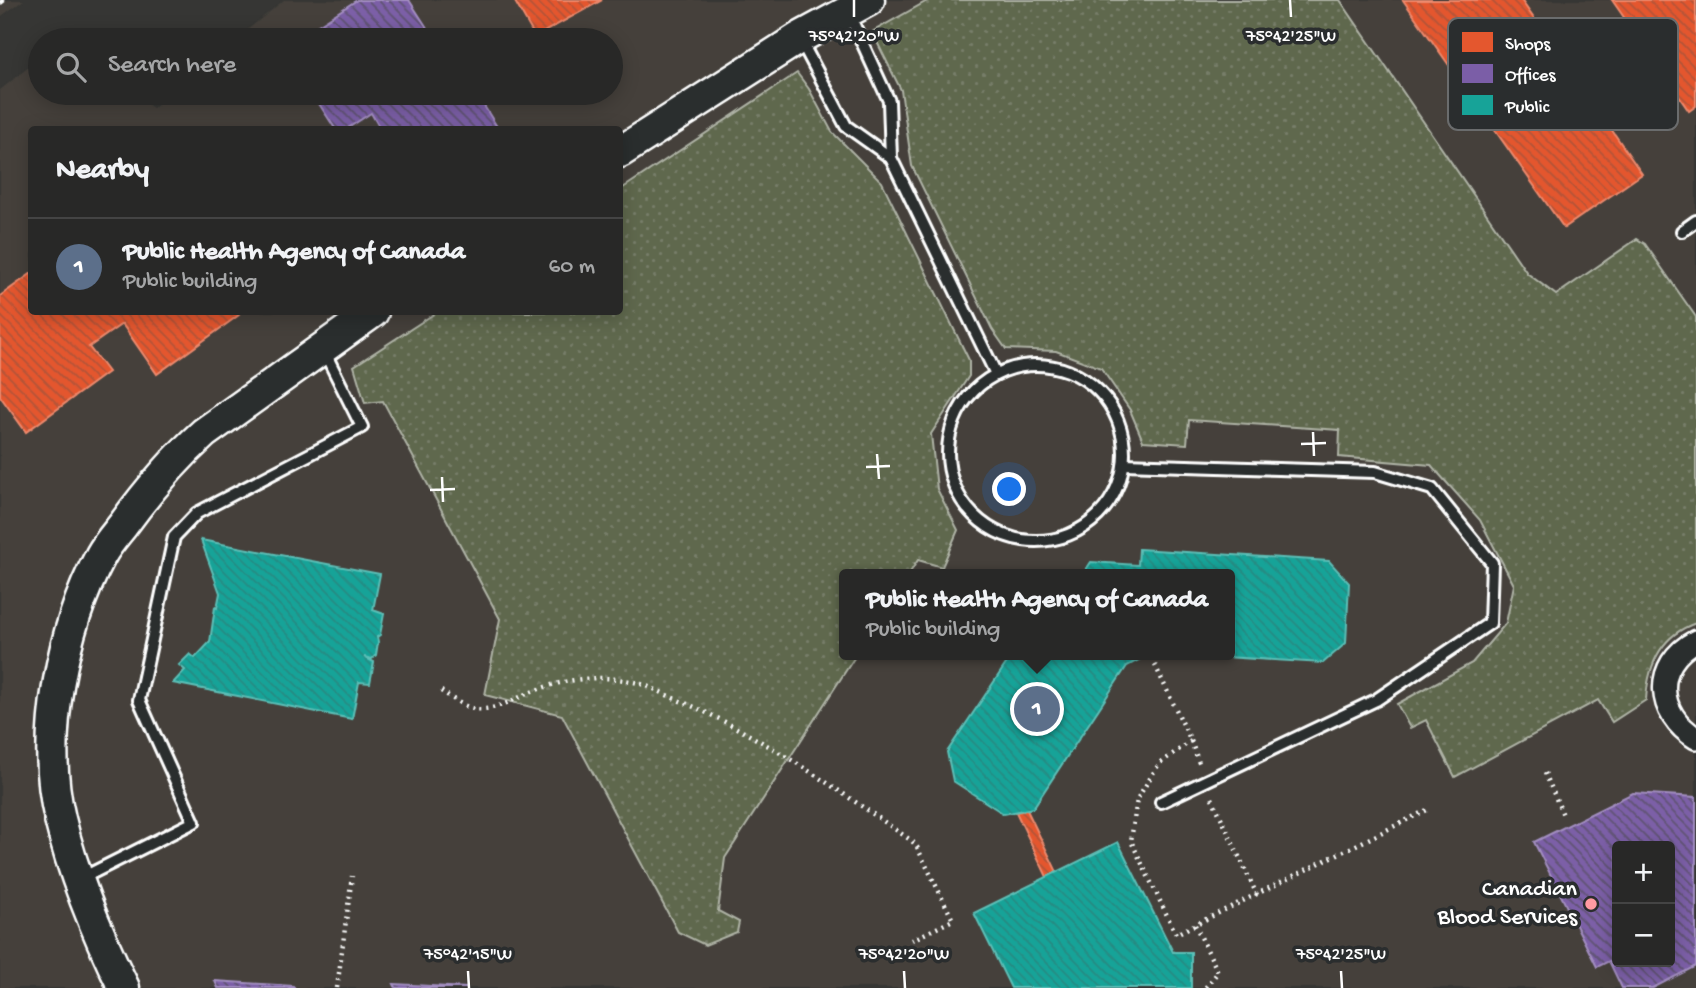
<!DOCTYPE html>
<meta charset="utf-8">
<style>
body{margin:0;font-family:"Gochi Hand",sans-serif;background:#343433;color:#f1f3f6}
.controls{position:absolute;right:21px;bottom:21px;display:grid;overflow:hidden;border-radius:7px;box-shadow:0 4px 18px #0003}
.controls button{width:63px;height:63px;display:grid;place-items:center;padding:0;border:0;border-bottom:2px solid #444;background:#282827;color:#f1f3f6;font:35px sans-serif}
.you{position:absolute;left:1010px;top:490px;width:24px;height:24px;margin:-18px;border:5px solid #fff;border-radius:50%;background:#1a73e8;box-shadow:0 0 0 10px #1a73e833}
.badge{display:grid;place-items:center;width:46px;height:46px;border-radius:50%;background:#ff9aa2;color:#fff;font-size:23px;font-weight:700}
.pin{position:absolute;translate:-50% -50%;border:4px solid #fff;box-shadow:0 2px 7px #0006}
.popup{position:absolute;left:839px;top:569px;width:396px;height:91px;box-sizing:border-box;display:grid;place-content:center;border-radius:7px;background:#282827;filter:drop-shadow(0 2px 5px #0005);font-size:23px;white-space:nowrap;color:#a5a6a7}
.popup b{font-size:26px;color:#f1f3f6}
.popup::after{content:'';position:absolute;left:50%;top:100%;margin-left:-14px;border:14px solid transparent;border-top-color:#282827}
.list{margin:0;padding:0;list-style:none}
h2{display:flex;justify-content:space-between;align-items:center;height:91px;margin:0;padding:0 28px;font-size:30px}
h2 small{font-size:23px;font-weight:400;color:#a5a6a7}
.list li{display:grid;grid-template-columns:46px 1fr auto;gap:21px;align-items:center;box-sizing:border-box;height:98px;padding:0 28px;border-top:2px solid #444}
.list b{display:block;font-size:26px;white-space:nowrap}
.list p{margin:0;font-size:23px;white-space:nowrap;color:#a5a6a7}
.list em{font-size:23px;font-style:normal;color:#a5a6a7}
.icon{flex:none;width:38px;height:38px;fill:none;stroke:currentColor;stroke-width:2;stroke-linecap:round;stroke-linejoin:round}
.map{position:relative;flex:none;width:1696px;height:988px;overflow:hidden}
.search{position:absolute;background:#282827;box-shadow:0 4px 18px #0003;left:28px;top:28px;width:595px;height:77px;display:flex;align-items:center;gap:18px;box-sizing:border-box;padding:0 24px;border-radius:38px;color:#a5a6a7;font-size:26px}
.panel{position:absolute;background:#282827;box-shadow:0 4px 18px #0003;left:28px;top:126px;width:595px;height:189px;border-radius:7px}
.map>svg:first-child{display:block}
</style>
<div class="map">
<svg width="1696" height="988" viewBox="0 0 1696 988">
<defs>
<pattern id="grass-dots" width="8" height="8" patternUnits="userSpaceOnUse" patternTransform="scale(1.75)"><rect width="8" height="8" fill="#5f674e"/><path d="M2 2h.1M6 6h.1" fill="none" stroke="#777e69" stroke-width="1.8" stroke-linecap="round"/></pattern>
<pattern id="shops-back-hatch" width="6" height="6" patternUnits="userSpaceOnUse" patternTransform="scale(1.75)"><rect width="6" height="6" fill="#e4572e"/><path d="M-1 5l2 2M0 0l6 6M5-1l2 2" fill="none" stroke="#af5338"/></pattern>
<pattern id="offices-back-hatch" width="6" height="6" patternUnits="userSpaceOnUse" patternTransform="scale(1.75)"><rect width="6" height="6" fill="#7b5ea7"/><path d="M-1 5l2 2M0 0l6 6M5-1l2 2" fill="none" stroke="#5f5370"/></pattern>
<pattern id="public-back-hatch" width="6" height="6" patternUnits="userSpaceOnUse" patternTransform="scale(1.75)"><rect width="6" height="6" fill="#17a398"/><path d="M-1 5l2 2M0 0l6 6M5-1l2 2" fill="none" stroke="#278981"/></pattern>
</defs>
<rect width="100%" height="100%" fill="#363634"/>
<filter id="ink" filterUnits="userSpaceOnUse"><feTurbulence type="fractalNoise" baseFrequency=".0143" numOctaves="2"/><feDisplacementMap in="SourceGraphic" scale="14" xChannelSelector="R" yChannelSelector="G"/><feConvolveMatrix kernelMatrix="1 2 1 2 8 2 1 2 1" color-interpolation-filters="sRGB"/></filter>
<g filter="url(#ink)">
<!-- built -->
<g fill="#44413b" fill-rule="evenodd">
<polygon points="0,0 24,0 0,17"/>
<path d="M284,0H1696V988H0V90L40,58V93H132L153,108L172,93H611V40H235ZM32,130H620V312H32ZM844,574H1230V655H844ZM1617,846H1670V962H1617Z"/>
</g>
<!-- grass -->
<g fill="url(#grass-dots)" stroke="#afb3a6" stroke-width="2">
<path d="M929,0H1340L1527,273L1556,295L1637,239L1645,244L1696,317V623C1661,635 1648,665 1646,700L1612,722L1598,700L1455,777L1426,720L1410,728L1397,704L1472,663L1506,623L1514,585L1480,520L1431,465L1339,457L1340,430L1189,420L1187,444L1143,441L1130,410L1101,368L1056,351L1006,349L992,329L912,166L901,90L872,32Z"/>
<polygon points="797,73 809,89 832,132 882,182 969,360 969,376 931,434 937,489 958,530 942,567 918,560 909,574 844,574 844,655 856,655 725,858 718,911 739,922 737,932 705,945 678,932 562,715 485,695 500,619 383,401 365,403 354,366 437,312 620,312 620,190"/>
</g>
<!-- shops -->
<g fill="url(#shops-back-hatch)" stroke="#ec896d" stroke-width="2">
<polygon points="514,0 602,0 535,37"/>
<polygon points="1403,0 1521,0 1581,86 1590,80 1596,88 1587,94 1642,174 1564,228"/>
<polygon points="1612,0 1696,0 1696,106 1689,111"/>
<polygon points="32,273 32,312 237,312 239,315 157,374 122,324 89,347 108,372 26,432 0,396 0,296"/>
<polygon points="1027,810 1057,872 1047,877 1016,812"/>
</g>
<!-- offices -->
<g fill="url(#offices-back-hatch)" stroke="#a38ec1" stroke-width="2" fill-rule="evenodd">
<polygon points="357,0 409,0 435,40 295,40"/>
<polygon points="312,93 476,93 499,130 381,130 371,113 345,130 336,130"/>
<path d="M1633,793L1696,797V966L1653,988H1622L1609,961L1597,967L1534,842ZM1617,846H1670V962H1617Z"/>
<polygon points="215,981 293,986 294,988 218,988"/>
<polygon points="394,984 467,988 396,988"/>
</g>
<!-- public -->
<g fill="url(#public-back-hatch)" stroke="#5dbfb7" stroke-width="2">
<polygon points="201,540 380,574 373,610 384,614 380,635 377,637 378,642 376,655 372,659 364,657 374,662 370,683 359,682 352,719 173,683 185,670 179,665 190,654 195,658 210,642 215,607 217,608 220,593"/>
<polygon points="1139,549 1329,561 1349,583 1346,643 1323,663 1192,655 1230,655 1230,574 1083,574 1091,562 1138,565"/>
<polygon points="1012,655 1148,655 1127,666 1033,808 1004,814 953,781 947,752"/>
<polygon points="1118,842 1173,952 1191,952 1191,988 1011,988 974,913"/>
</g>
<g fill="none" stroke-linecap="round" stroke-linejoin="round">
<defs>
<g id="lane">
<polyline points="849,14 889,101 891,158 996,374"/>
<polyline points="801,41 846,126 891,158"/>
<polyline points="1682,231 1696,221"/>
<circle cx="1036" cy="453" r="88"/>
<polyline points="1124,464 1375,472 1432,489 1492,563 1490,623 1376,700 1161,802"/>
<polyline points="80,879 194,822 139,700 174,537 197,513 362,427 324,351"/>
</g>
<path id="street" d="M1696,641C1652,664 1656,714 1696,738"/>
<g id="secondary">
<polyline points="620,152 799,38 869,0"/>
<path d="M124,988C97,933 74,878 60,819C40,737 62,628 101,555C107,544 116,534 123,525C147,492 174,460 204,433L373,312"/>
</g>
</defs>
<!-- lane casing -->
<use href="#lane" stroke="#fff" stroke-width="16"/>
<!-- street casing -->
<use href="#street" stroke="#fff" stroke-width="26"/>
<!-- secondary casing -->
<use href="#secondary" stroke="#fff" stroke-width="35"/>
<!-- path -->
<g stroke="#fff" stroke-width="4.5" stroke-dasharray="2 5" stroke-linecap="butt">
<polyline points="1155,665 1191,741 1159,764 1137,799 1131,841 1176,934 1429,809"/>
<path d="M441,691C454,699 467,711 484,709C501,708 518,697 534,691C564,679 602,674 634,682C651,686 667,696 683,702C766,738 838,790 912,841L917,847L953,920L912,940"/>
<polyline points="1191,741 1199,763"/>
<polyline points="1545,773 1563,815"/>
<polyline points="1212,798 1257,895"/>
<polyline points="1195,925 1218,972 1205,988"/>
<polyline points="337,988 352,876"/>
</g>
<!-- lane -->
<use href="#lane" stroke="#2a2d2e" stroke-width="10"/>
<!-- street -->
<use href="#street" stroke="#2a2d2e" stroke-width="21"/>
<!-- secondary -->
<use href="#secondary" stroke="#2a2d2e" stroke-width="30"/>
<!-- rail -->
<polyline stroke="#fff" stroke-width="5" stroke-dasharray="10 5" stroke-linecap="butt" points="0,3 4,0"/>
</g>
</g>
<!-- ticks -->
<path fill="none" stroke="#fff" stroke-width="2.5" d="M854,0V17M1290,0L1291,17M1313,432L1314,456M1301,444L1326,443M877,454L879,479M866,467L890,466M442,477L443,502M430,490L455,489M468,971L469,988M904,971L905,988M1341,971L1342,988"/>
<!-- markers -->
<circle fill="#ff9aa2" stroke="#2a2d2e" stroke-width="2.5" cx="1591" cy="904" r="7"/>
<g text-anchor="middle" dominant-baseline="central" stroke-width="7" stroke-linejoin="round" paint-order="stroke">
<!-- poi labels -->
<g font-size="24" fill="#fff" stroke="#2a2d2e" text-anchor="end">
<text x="1577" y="890">Canadian<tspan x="1577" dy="28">Blood Services</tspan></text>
</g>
</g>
<!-- legend -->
<rect x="1448" y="18" width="230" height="112" rx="10" fill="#2a2d2e" stroke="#6a6c6d" stroke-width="2"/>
<rect x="1462" y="32" width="31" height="20" fill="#e4572e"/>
<rect x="1462" y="64" width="31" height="19" fill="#7b5ea7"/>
<rect x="1462" y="95" width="31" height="20" fill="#17a398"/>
<g font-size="19" fill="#fff">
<text x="1505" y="49">Shops</text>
<text x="1505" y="80">Offices</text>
<text x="1505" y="112">Public</text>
</g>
<g font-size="18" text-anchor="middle" fill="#fff" stroke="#2a2d2e" stroke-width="7" stroke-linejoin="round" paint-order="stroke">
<text x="854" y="41">75°42'20"W</text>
<text x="1291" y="41">75°42'25"W</text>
<text x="468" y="959">75°42'15"W</text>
<text x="904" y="959">75°42'20"W</text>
<text x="1341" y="959">75°42'25"W</text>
</g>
</svg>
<div class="controls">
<button>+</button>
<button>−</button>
</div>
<div class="you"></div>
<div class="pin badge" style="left:1037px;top:709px;background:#5c6f8a">1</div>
<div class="popup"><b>Public Health Agency of Canada</b>Public building</div>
<div class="search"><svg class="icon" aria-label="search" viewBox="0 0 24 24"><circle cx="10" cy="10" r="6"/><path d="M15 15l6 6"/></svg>Search here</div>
<section class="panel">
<h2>Nearby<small></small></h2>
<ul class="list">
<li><span class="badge" style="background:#5c6f8a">1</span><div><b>Public Health Agency of Canada</b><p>Public building</p></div><em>60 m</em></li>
</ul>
</section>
</div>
